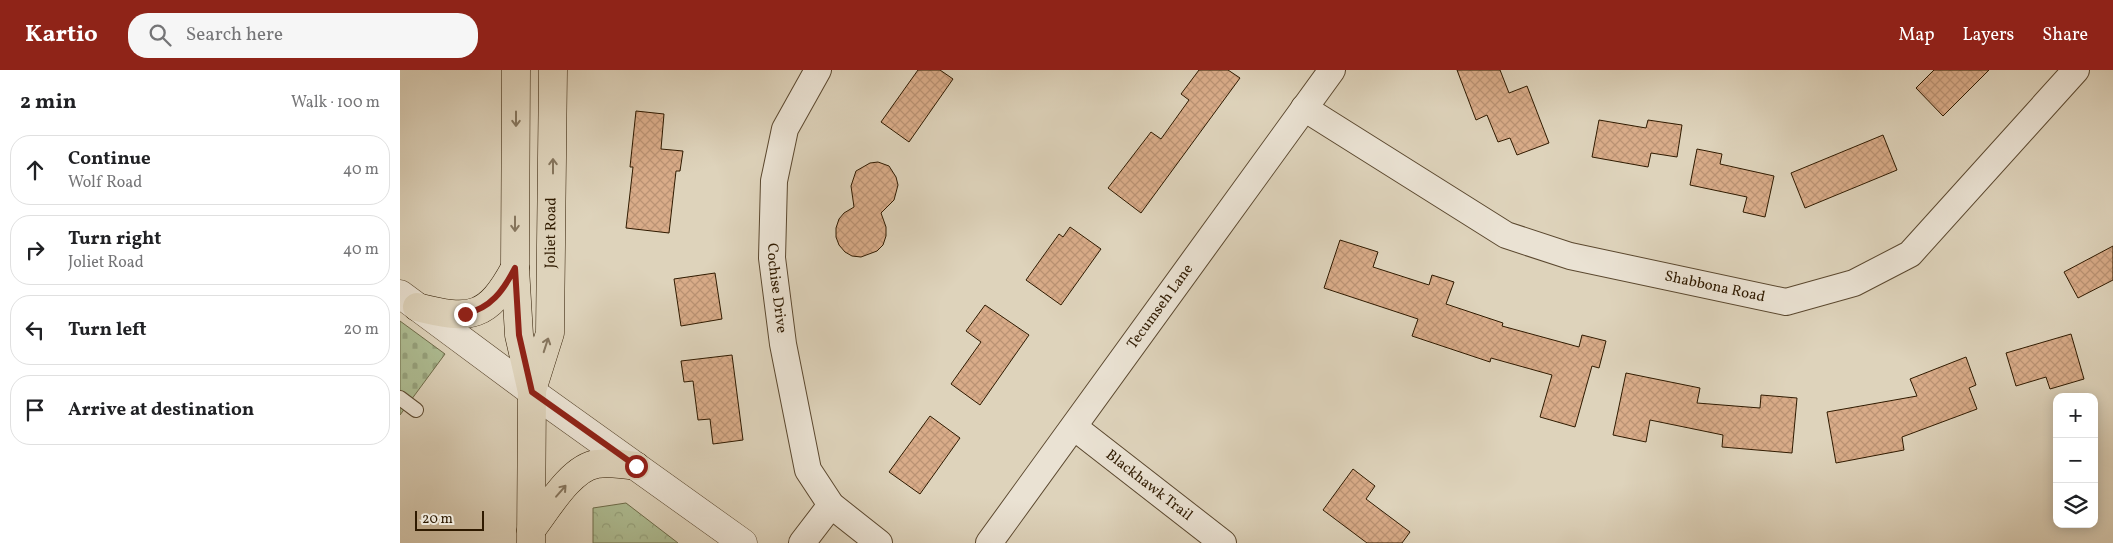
<!DOCTYPE html>
<meta charset="utf-8">
<style>
body{margin:0;font-family:Vollkorn,serif;background:#f6f6f6;color:#202124}
.controls{position:absolute;right:15px;bottom:15px;display:grid;overflow:hidden;border-radius:10px;box-shadow:0 2px 12px #0003}
.controls button{width:45px;height:45px;display:grid;place-items:center;padding:0;border:0;border-bottom:1px solid #e0e0e0;background:#fff;color:#202124;font:25px sans-serif}
.scale{position:absolute;left:15px;bottom:12px;width:69px;box-sizing:border-box;padding-left:5px;border:2px solid #2f1a00;border-top:0;font-size:14px;line-height:18px;white-space:nowrap;color:#2f1a00;-webkit-text-stroke:4px #eae2d3;paint-order:stroke}
.stop{position:absolute;width:15px;height:15px;margin:-11px;border:4px solid #8f2418;border-radius:50%;background:#fff}
.stop.end{background:#8f2418;border-color:#fff;box-shadow:0 1px 5px #0008}
.list{margin:0;padding:0;list-style:none}
h2{display:flex;justify-content:space-between;align-items:center;height:65px;margin:0;padding:0 20px;font-size:21px}
h2 small{font-size:16px;font-weight:400;color:#757577}
.list li{display:grid;grid-template-columns:32px 1fr auto;gap:15px;align-items:center;box-sizing:border-box;height:70px;margin:0 10px 10px;padding:0 10px;border:1px solid #e0e0e0;border-radius:20px}
.list b{display:block;font-size:19px;white-space:nowrap}
.list p{margin:0;font-size:16px;white-space:nowrap;color:#757577}
.list em{font-size:16px;font-style:normal;color:#757577}
.icon{flex:none;width:28px;height:28px;fill:none;stroke:currentColor;stroke-width:2;stroke-linecap:round;stroke-linejoin:round}
.map{position:relative;flex:none;width:1713px;height:473px;overflow:hidden}
header{display:flex;align-items:center;gap:30px;box-sizing:border-box;height:70px;padding:0 25px;background:#8f2418;color:#fff}
header strong{font-size:24px}
nav{display:flex;gap:28px;margin-inline-start:auto;font-size:18px}
.search{width:350px;height:45px;background:#f6f6f6;display:flex;align-items:center;gap:12px;box-sizing:border-box;padding:0 18px;border-radius:20px;color:#757577;font-size:19px}
main{display:flex}
aside{flex:1;background:#fff}
.map>svg:first-child{display:block}
</style>
<header>
<strong>Kartio</strong>
<div class="search"><svg class="icon" aria-label="search" viewBox="0 0 24 24"><circle cx="10" cy="10" r="6"/><path d="M15 15l6 6"/></svg>Search here</div>
<nav><a>Map</a><a>Layers</a><a>Share</a></nav>
</header>
<main>
<aside>
<h2>2 min<small>Walk · 100 m</small></h2>
<ul class="list">
<li><svg class="icon" aria-label="ahead" viewBox="0 0 24 24"><path d="M12 20V5M6 11l6-6 6 6"/></svg><div><b>Continue</b><p>Wolf Road</p></div><em>40 m</em></li>
<li><svg class="icon" aria-label="right" viewBox="0 0 24 24"><path d="M7 20v-9h11M14 6l5 5-5 5"/></svg><div><b>Turn right</b><p>Joliet Road</p></div><em>40 m</em></li>
<li><svg class="icon" aria-label="left" viewBox="0 0 24 24"><path d="M17 20v-9H6M10 6l-5 5 5 5"/></svg><div><b>Turn left</b></div><em>20 m</em></li>
<li><svg class="icon" aria-label="arrive" viewBox="0 0 24 24"><path d="M6 21V4h12l-3 4 3 4H6"/></svg><div><b>Arrive at destination</b></div></li>
</ul>
</aside>
<div class="map">
<svg width="1713" height="473" viewBox="0 0 1713 473">
<defs>
<pattern id="forest-crowns" width="20" height="18" patternUnits="userSpaceOnUse" patternTransform="scale(1.25)"><rect width="20" height="18" fill="#aebd93"/><path d="M2 6a3 3 0 1 1 6 0M12 15a3 3 0 1 1 6 0" fill="none" stroke="#96a27d"/></pattern>
<pattern id="cemetery-stones" width="16" height="16" patternUnits="userSpaceOnUse" patternTransform="scale(1.25)"><rect width="16" height="16" fill="#aebd93"/><path d="M2 7V4a2 2 0 0 1 4 0v3zM10 15v-3a2 2 0 0 1 4 0v3z" fill="#96a27d"/></pattern>
<pattern id="building-cross-hatch" width="8" height="8" patternUnits="userSpaceOnUse" patternTransform="scale(1.25)"><rect width="8" height="8" fill="#d9ac89"/><path d="M0 0l8 8M0 8l8-8" fill="none" stroke="#bb9374"/></pattern>
</defs>
<rect width="100%" height="100%" fill="#ded3bb"/>
<filter id="stains"><feTurbulence type="fractalNoise" baseFrequency=".004" numOctaves="4"/><feColorMatrix values="0 0 0 0 .2 0 0 0 0 .09 0 0 0 0 .02 0 0 0 .5 -.17"/></filter>
<radialGradient id="worn" r=".72"><stop offset=".6" stop-color="#630" stop-opacity="0"/><stop offset="1" stop-color="#630" stop-opacity=".3"/></radialGradient>
<!-- forest -->
<polygon fill="url(#forest-crowns)" stroke="#6e6c4a" points="226,433 278,473 193,473 193,438"/>
<!-- cemetery -->
<polygon fill="url(#cemetery-stones)" stroke="#6e6c4a" points="0,251 45,284 0,345"/>
<!-- building -->
<g fill="url(#building-cross-hatch)" stroke="#2f1a00">
<polygon points="518,0 540,0 553,9 509,72 481,52"/>
<polygon points="799,0 828,0 840,8 741,143 708,118 751,62 761,69 789,30 781,24"/>
<polygon points="1057,0 1100,0 1109,23 1127,16 1149,73 1117,85 1110,68 1098,72 1087,45 1076,50"/>
<polygon points="1534,0 1589,0 1543,46 1516,18"/>
<polygon points="236,41 264,44 261,79 283,81 280,101 276,101 269,163 226,158 233,97 230,97"/>
<polygon points="1199,50 1246,58 1248,50 1282,55 1277,87 1251,83 1248,97 1192,87"/>
<polygon points="1483,65 1497,100 1405,138 1391,103"/>
<polygon points="1297,79 1322,84 1320,94 1374,106 1365,147 1343,142 1347,127 1290,115"/>
<polygon points="478,92 489,96 496,107 498,115 494,130 481,143 486,157 486,166 483,175 477,181 461,187 452,186 445,182 439,175 436,167 436,158 439,149 444,143 454,137 451,116 456,101 470,93"/>
<polygon points="670,157 701,179 661,235 626,210 659,164 663,167"/>
<polygon points="940,170 978,182 973,197 1029,215 1032,205 1054,212 1046,234 1103,253 1102,256 1179,277 1182,265 1206,271 1199,298 1192,296 1175,357 1140,347 1152,305 1091,288 1090,292 1012,266 1018,249 924,218"/>
<polygon points="1713,176 1713,210 1678,228 1664,202"/>
<polygon points="315,203 322,249 281,256 274,209"/>
<polygon points="585,235 629,265 580,335 551,314 581,272 566,261"/>
<polygon points="1671,264 1684,309 1650,319 1646,307 1616,316 1606,283"/>
<polygon points="332,285 343,370 313,374 310,349 298,350 293,311 284,312 281,291"/>
<polygon points="1566,287 1576,315 1569,318 1577,339 1502,367 1504,380 1436,393 1427,342 1517,326 1510,309"/>
<polygon points="1226,303 1300,318 1297,333 1360,338 1361,325 1397,328 1392,383 1322,377 1323,365 1250,350 1246,372 1213,365"/>
<polygon points="530,346 560,368 520,424 489,402"/>
<polygon points="953,399 975,416 966,429 1010,462 1002,473 967,473 923,440"/>
</g>
<g fill="none" stroke-linecap="round" stroke-linejoin="round">
<defs>
<polyline id="service" points="0,328 16,340"/>
<g id="minor">
<path id="s1" d="M418,0L385,59L374,111L372,188L383,274L408,400L431,435L479,473"/>
<path id="s2" d="M904,38L1106,165L1170,186L1386,232L1454,213L1510,184L1676,0"/>
<path id="s3" d="M674,357L823,473"/>
<polyline points="402,473 431,435"/>
<path id="s4" d="M589,473L932,0"/>
</g>
<polyline id="tertiary" points="0,224 132,322 343,473"/>
<g id="primary">
<polyline points="116,0 115,198 119,265 132,322 131,473"/>
<path d="M17,237C71,251 88,248 115,198"/>
<path id="s5" d="M132,320L150,263L153,0"/>
<path d="M131,460C146,441 171,397 197,394C210,392 223,394 236,396"/>
</g>
</defs>
<!-- service casing -->
<use href="#service" stroke="#5b482f" stroke-width="16"/>
<!-- minor casing -->
<use href="#minor" stroke="#5b482f" stroke-width="28"/>
<!-- tertiary casing -->
<use href="#tertiary" stroke="#5b482f" stroke-width="29"/>
<!-- primary casing -->
<use href="#primary" stroke="#2f1a00" stroke-width="29"/>
<!-- service -->
<use href="#service" stroke="#eae2d3" stroke-width="14"/>
<!-- minor -->
<use href="#minor" stroke="#eae2d3" stroke-width="26"/>
<!-- tertiary -->
<use href="#tertiary" stroke="#eae2d3" stroke-width="28"/>
<!-- primary -->
<use href="#primary" stroke="#ded3bb" stroke-width="28"/>
</g>
<!-- one-way arrows -->
<defs><path id="oneway-shaft" d="M-6 0H5M1.5-3L5.5 0L1.5 3" fill="none" stroke-width="1.6" stroke-linecap="round" stroke-linejoin="round" transform="scale(1.25)"/></defs>
<g stroke="#86765e">
<use href="#oneway-shaft" transform="translate(116 49) rotate(90)"/>
<use href="#oneway-shaft" transform="translate(153 96) rotate(-90)"/>
<use href="#oneway-shaft" transform="translate(115 154) rotate(90)"/>
<use href="#oneway-shaft" transform="translate(146 275) rotate(-72)"/>
<use href="#oneway-shaft" transform="translate(161 421) rotate(-49)"/>
</g>
<g fill="none" stroke-linecap="round" stroke-linejoin="round">
<!-- route -->
<path stroke="#8f2418" stroke-width="6" d="M65,244C91,238 103,221 115,198L119,265L132,322L236,396"/>
</g>
<g text-anchor="middle" dominant-baseline="central" stroke-width="4" stroke-linejoin="round" paint-order="stroke">
<!-- street labels -->
<g font-size="15" fill="#2f1a00" stroke="#eae2d3">
<text stroke="none"><textPath href="#s5" startOffset="160">Joliet Road</textPath></text>
<text stroke="none"><textPath href="#s1" startOffset="228">Cochise Drive</textPath></text>
<text stroke="none"><textPath href="#s2" startOffset="454">Shabbona Road</textPath></text>
<text stroke="none"><textPath href="#s4" startOffset="292">Tecumseh Lane</textPath></text>
<text stroke="none"><textPath href="#s3" startOffset="95">Blackhawk Trail</textPath></text>
</g>
</g>
<rect width="100%" height="100%" filter="url(#stains)"/>
<rect width="100%" height="100%" fill="url(#worn)"/>
</svg>
<div class="controls">
<button>+</button>
<button>−</button>
<button><svg class="icon" aria-label="layers" viewBox="0 0 24 24"><path d="M12 4l9 5-9 5-9-5zM3 14l9 5 9-5"/></svg></button>
</div>
<div class="scale">20 m</div>
<div class="stop" style="left:236px;top:396px"></div>
<div class="stop end" style="left:65px;top:244px"></div>
</div>
</main>
